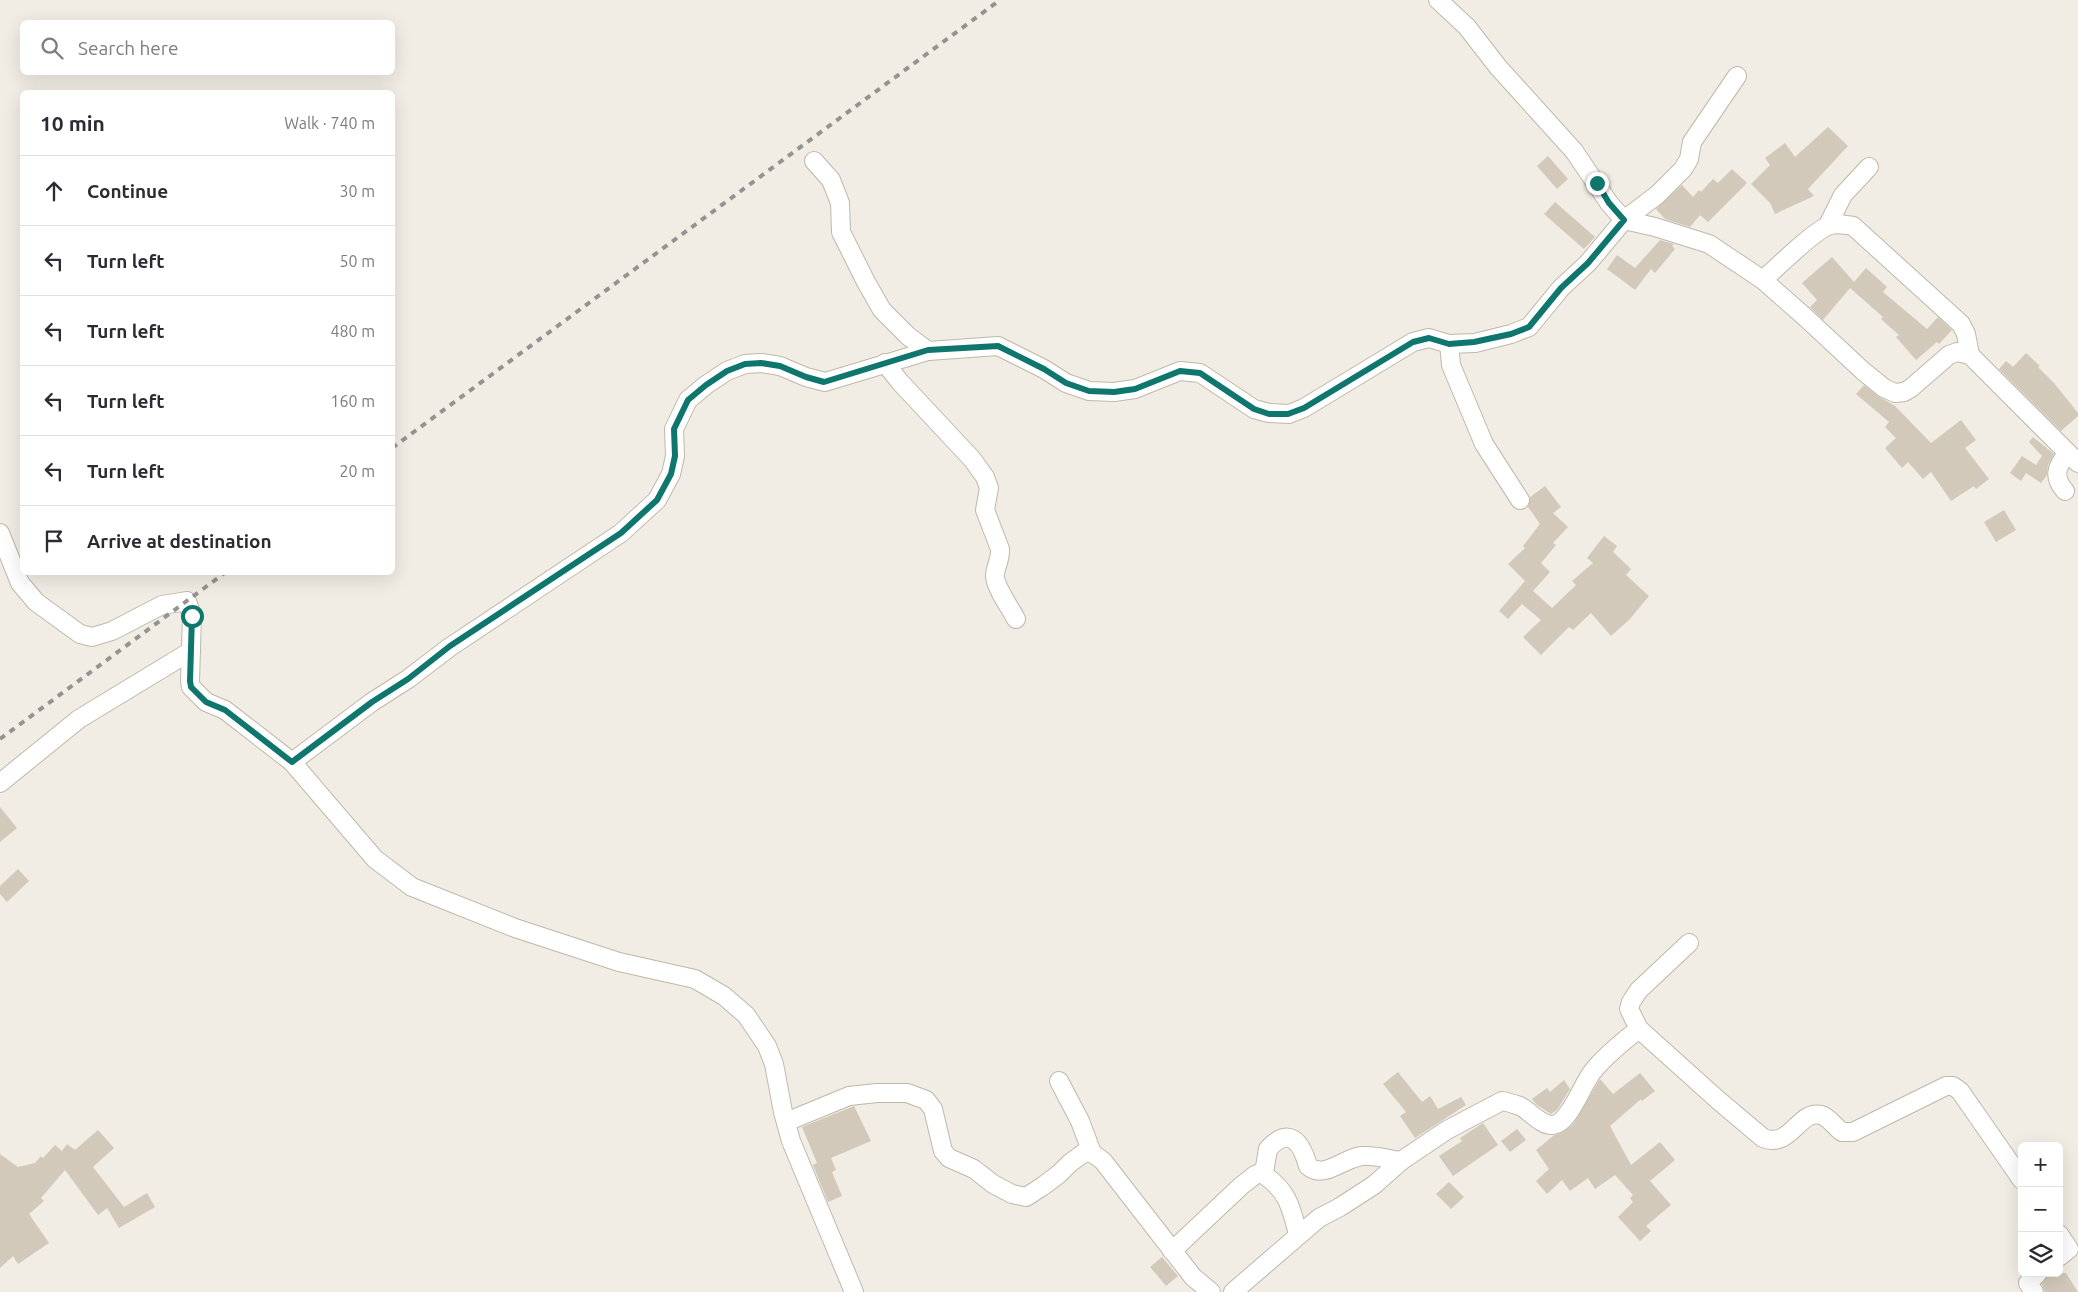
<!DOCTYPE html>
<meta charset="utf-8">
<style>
body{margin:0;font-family:Ubuntu,sans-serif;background:#f7f7f7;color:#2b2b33}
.controls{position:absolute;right:15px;bottom:15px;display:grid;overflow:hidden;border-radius:8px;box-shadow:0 5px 20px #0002}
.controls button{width:45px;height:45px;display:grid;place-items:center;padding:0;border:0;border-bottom:1px solid #e1e1e2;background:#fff;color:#2b2b33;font:25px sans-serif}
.stop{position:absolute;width:15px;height:15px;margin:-11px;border:4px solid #0f766e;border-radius:50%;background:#fff}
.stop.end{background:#0f766e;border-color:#fff;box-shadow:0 1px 5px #0008}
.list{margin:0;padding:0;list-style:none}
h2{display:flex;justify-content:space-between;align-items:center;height:65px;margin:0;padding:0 20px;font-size:21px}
h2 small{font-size:16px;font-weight:400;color:#7c7c81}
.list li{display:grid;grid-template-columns:32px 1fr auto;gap:15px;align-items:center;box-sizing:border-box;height:70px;padding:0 20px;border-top:1px solid #e1e1e2}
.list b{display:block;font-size:19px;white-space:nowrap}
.list em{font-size:16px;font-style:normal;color:#7c7c81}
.icon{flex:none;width:28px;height:28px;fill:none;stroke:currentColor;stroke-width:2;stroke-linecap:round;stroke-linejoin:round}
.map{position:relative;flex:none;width:2078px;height:1292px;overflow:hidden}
.search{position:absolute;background:#fff;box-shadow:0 5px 20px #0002;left:20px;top:20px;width:375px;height:55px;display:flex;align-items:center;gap:12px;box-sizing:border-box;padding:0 18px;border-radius:8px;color:#7c7c81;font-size:19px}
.panel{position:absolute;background:#fff;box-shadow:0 5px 20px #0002;left:20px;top:90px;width:375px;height:485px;border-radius:8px}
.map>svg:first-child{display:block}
</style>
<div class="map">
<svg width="2078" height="1292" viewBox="0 0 2078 1292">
<rect width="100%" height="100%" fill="#f1ede4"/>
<!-- building -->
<g fill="#d2c9ba">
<polygon points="1828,127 1848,146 1808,189 1814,196 1775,214 1770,203 1751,184 1770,165 1765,158 1785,143 1795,157"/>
<polygon points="1548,156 1568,179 1557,189 1537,166"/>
<polygon points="1732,169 1747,183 1708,222 1700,215 1690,227 1665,219 1656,209 1682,185 1693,197 1699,190 1701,192 1713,179 1718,183"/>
<polygon points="1555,202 1595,237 1584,249 1544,214"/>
<polygon points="1660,240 1674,244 1672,246 1675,249 1655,273 1651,269 1635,290 1607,269 1617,255 1635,268"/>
<polygon points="1832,257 1854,282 1866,268 1887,287 1883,292 1927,329 1938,317 1952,330 1939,344 1937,342 1916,360 1896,337 1899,335 1881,319 1883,317 1850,288 1823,320 1810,307 1817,300 1802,283"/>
<polygon points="2026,353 2040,366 2038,367 2054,383 2078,413 2078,416 2061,431 1999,369 2006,361 2013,367"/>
<polygon points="1864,385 1878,396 1895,406 1931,443 1961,420 1976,440 1965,448 1989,479 1976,489 1974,486 1951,501 1931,472 1923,479 1908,462 1902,468 1885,448 1896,438 1885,427 1889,422 1856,394"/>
<polygon points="2033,437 2054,454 2048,465 2047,475 2041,483 2026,473 2021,481 2010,473 2022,456 2036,465 2042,456 2029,442"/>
<polygon points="1545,486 1561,507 1553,513 1568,527 1553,543 1556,545 1541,563 1550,572 1533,591 1552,608 1576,585 1572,581 1593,563 1587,558 1604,536 1617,546 1613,552 1631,569 1626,575 1649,596 1630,619 1611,636 1591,613 1573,630 1569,627 1541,655 1523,637 1541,620 1522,604 1508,619 1499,611 1525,581 1508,564 1525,548 1523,546 1540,524 1528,507 1530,497"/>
<polygon points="2004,510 2016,530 1996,542 1984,522"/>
<polygon points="0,807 17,828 0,842"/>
<polygon points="18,869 29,881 7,902 0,894 0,886"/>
<polygon points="1398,1072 1422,1102 1430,1096 1438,1109 1461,1097 1466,1105 1415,1138 1400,1116 1406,1112 1383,1084"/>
<polygon points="1640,1073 1655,1091 1642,1101 1641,1099 1610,1126 1631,1165 1660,1142 1675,1160 1650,1181 1671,1205 1646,1226 1651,1231 1640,1241 1618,1217 1633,1202 1630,1198 1633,1195 1615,1175 1595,1189 1588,1178 1570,1191 1562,1180 1547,1194 1536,1181 1549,1169 1536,1150 1553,1136 1563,1132 1573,1124 1600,1079 1613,1094"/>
<polygon points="1564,1080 1570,1089 1557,1110 1551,1114 1537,1105 1532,1099 1547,1088 1550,1092"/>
<polygon points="854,1106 871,1141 831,1158 836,1170 832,1172 842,1196 828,1202 813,1165 817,1163 802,1127"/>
<polygon points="1483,1123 1498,1145 1453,1176 1439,1156 1462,1141 1460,1138"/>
<polygon points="1517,1129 1526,1140 1510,1152 1501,1141"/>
<polygon points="98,1130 114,1148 93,1167 124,1207 147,1193 155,1207 119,1228 107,1208 98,1215 65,1170 41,1198 44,1201 29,1214 49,1243 18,1264 13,1256 0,1268 0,1154 18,1167 35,1163 41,1156 43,1158 55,1145 62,1151 67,1144 75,1150"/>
<polygon points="1449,1182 1464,1197 1451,1209 1436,1194"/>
<polygon points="1162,1257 1178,1276 1166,1286 1150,1267"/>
<polygon points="2048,1273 2066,1273 2078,1292 2045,1292 2042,1284"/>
</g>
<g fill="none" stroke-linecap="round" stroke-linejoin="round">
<defs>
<g id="minor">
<polyline points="1438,0 1467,27 1498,67 1574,151 1609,203 1624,220 1655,227 1709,244 1763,280 1805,317 1863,371 1884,388 1895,393 1904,392 1911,388 1949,355 1957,352 1970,355 2078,463"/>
<polyline points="814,161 831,180 840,203 841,232 866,282 882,310 908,336 928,351"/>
<polyline points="1828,225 1843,195 1869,167"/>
<path d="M1763,280C1775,269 1816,229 1830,225C1837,223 1846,225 1853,226L1961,324L1966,334L1970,355"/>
<polyline points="1449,344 1451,365 1484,444 1520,500"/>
<path d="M885,363L900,382L972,459L985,477L989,488L985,510L1000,549C1001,559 995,567 995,576C995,587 1011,609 1016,619"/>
<path d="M2065,491C2053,477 2056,467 2067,454"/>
<polyline points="0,533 20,583 36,602 80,634 92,637 112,631 162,605 187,601 192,616 190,681 191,687 206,702 225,710 292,762 375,859 412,887 515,928 619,962 695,979 724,996 746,1015 767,1046 774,1064 783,1112 791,1141 854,1292"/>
<polyline points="292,762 372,702 408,679 450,647 621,533 657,500 671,474 675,456 674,429 688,400 706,385 727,371 745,364 761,363 780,366 806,377 825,382 928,351 998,346 1044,369 1066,383 1089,391 1114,392 1135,389 1180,371 1200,373 1254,409 1269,413 1289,414 1304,408 1413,342 1429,338 1449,344 1475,343 1511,334 1529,327 1561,288 1588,263 1624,220 1657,195 1683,169 1689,159 1692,142 1737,76"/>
<polyline points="0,783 79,719 191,651"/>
<polyline points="1639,1029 1629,1009 1631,1002 1639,990 1689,943"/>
<polyline points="1059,1081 1080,1121 1092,1153"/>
<polyline points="786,1122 849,1096 877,1093 907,1093 926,1100 933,1109 943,1151 949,1158 974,1169 993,1184 1012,1194 1026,1197 1043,1186 1059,1174 1070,1163 1085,1152 1092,1153 1103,1161 1193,1277 1211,1292"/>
<path d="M1261,1173C1287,1189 1291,1206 1298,1234"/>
<polyline points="2059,1234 2069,1249 2059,1257"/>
<path d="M1172,1251L1241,1186L1255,1175L1261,1173L1265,1167L1268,1149C1289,1126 1301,1141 1308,1166C1324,1180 1343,1158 1362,1156C1374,1155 1388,1159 1401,1161"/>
<path d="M1233,1292L1319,1218L1340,1207L1374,1185L1401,1161L1447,1130L1502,1101C1508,1102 1514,1104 1520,1106C1530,1111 1541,1126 1553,1125C1570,1123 1582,1084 1593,1071C1607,1054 1622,1042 1639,1029L1718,1100L1763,1138C1791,1149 1799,1109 1821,1115C1829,1117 1835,1127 1842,1132H1853L1946,1086H1953L1960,1091L2022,1180"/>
<polyline points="2034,1292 2028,1283 2038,1273"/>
</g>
</defs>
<!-- minor casing -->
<use href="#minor" stroke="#bfb8aa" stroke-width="20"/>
<!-- minor -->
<use href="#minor" stroke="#fff" stroke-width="18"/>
<!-- rail -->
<g stroke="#939393" stroke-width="4" stroke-dasharray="6 6" stroke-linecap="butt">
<polyline points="392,448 1000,0"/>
<polyline points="0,739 226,572"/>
</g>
</g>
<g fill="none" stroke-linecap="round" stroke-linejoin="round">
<!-- route -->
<polyline stroke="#0f766e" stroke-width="6" points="192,616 190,681 191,687 206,702 225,710 292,762 372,702 408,679 450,646 621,533 657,500 671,474 675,456 674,429 688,400 706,385 727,371 745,364 761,363 780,366 806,377 824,382 928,350 998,346 1044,369 1066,383 1089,391 1114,392 1135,389 1180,371 1200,373 1254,409 1269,414 1288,414 1304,408 1413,342 1429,338 1449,344 1474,342 1511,334 1529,327 1561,288 1588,263 1624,220 1609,203 1597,183"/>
</g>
</svg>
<div class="controls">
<button>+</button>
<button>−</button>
<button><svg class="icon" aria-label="layers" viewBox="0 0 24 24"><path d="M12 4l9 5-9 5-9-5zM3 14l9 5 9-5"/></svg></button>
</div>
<div class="stop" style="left:192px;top:616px"></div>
<div class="stop end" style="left:1597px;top:183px"></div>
<div class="search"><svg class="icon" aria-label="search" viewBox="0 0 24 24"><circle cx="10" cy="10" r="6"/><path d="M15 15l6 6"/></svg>Search here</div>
<section class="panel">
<h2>10 min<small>Walk · 740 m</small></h2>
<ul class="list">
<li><svg class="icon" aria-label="ahead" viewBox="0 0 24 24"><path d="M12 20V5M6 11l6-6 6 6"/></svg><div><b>Continue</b></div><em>30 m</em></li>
<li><svg class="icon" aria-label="left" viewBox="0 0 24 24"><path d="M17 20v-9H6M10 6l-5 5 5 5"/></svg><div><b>Turn left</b></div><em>50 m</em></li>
<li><svg class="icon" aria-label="left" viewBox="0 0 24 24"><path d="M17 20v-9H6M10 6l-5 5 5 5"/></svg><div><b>Turn left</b></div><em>480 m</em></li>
<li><svg class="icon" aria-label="left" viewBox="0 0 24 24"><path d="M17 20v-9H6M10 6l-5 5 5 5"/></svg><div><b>Turn left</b></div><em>160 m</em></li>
<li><svg class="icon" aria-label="left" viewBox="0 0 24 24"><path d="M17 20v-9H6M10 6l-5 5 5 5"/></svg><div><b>Turn left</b></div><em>20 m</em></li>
<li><svg class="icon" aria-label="arrive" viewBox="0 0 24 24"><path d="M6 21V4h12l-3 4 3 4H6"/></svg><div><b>Arrive at destination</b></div></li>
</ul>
</section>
</div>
